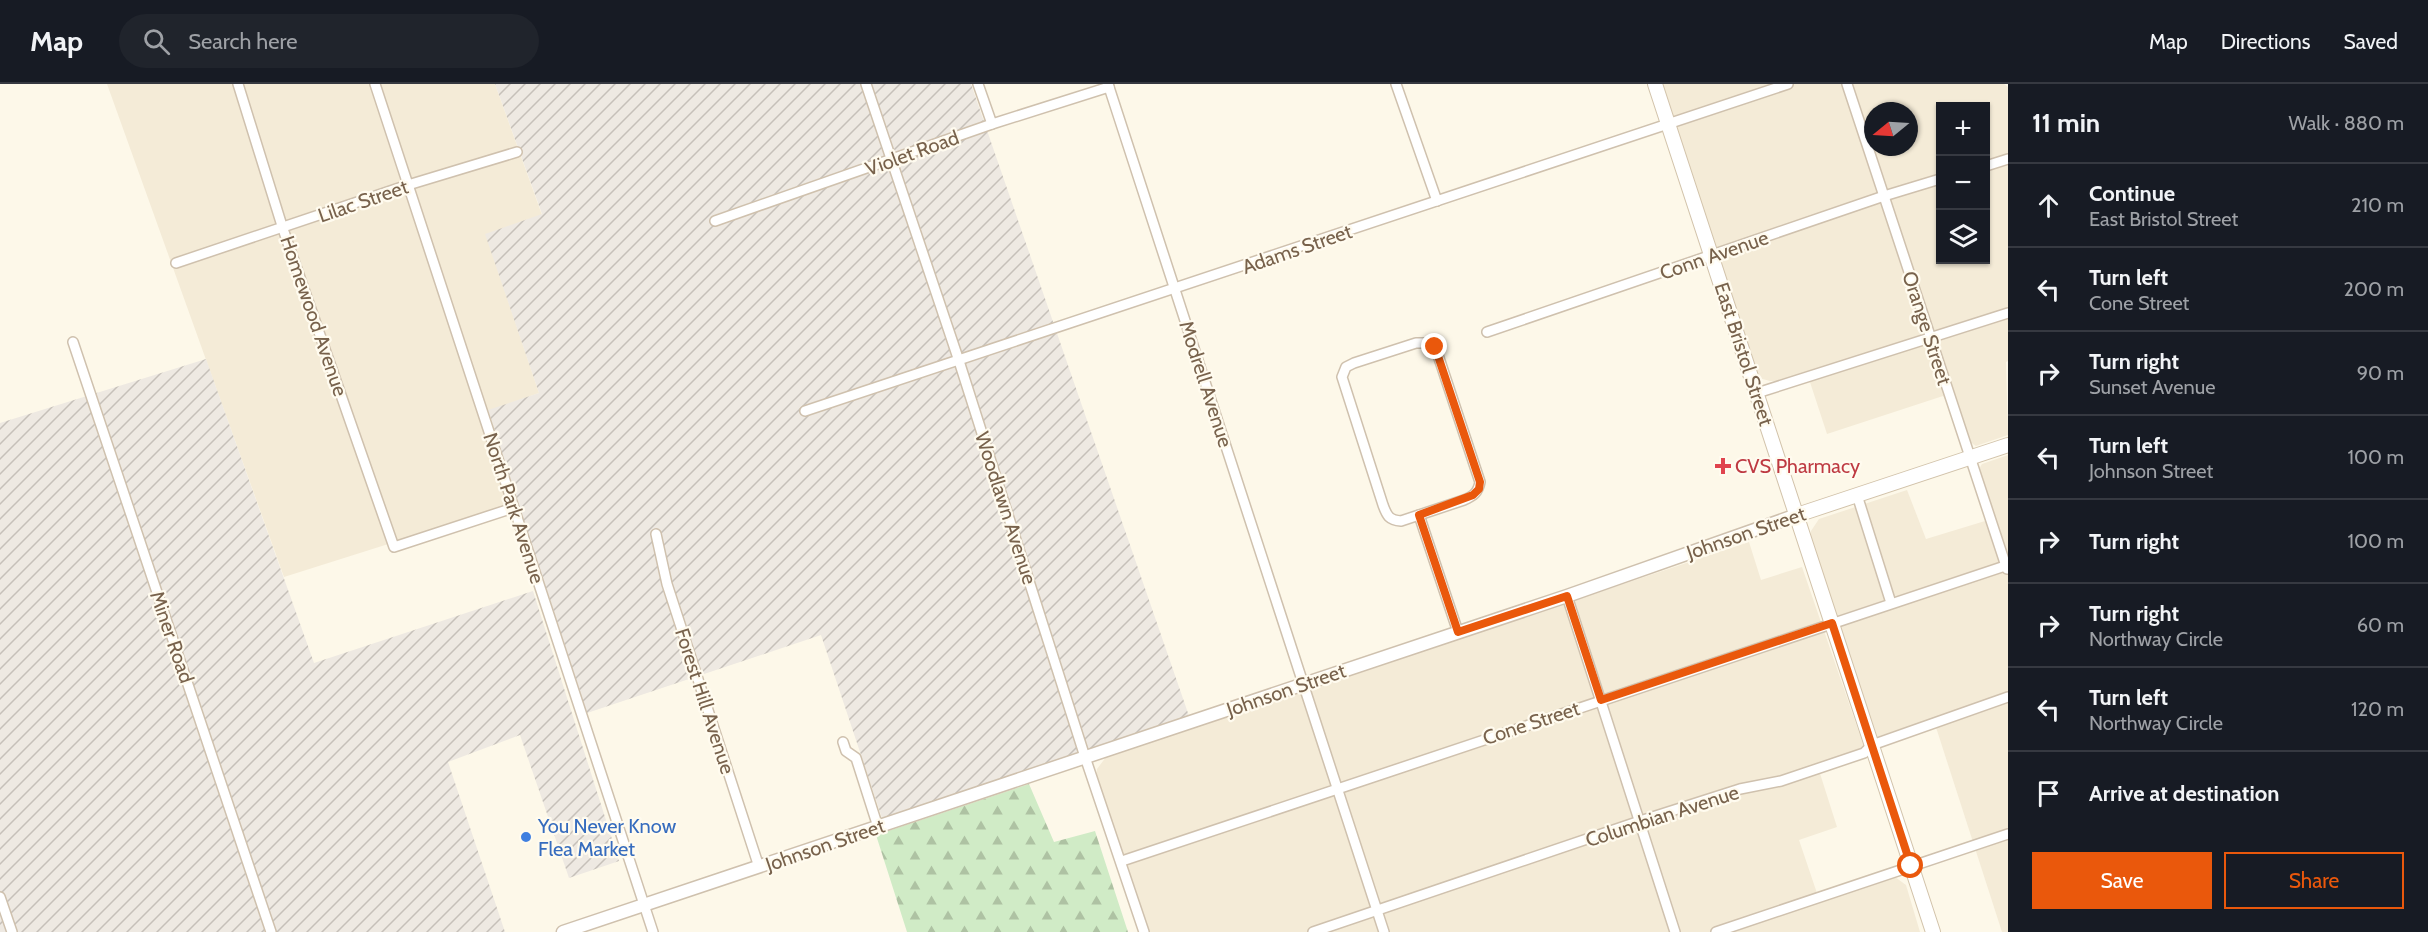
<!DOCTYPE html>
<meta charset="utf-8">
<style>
body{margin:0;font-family:Cabin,sans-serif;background:#20242c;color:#f1f3f6}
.controls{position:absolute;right:18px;top:18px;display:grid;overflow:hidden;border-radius:0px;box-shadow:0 2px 4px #0004}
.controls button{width:54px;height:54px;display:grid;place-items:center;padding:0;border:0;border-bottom:2px solid #363941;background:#171b24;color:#f1f3f6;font:30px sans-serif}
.compass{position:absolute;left:1864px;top:18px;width:54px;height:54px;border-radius:50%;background:#171b24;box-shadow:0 2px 4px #0004;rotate:252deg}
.stop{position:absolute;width:18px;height:18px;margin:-14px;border:4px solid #ea580c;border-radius:50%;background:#fff}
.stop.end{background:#ea580c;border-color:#fff;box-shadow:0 2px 6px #0008}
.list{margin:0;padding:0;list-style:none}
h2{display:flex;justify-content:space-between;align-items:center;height:78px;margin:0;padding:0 24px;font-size:26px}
h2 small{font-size:20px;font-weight:400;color:#9ea1a6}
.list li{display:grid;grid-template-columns:39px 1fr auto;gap:18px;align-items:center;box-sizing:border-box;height:84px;padding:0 24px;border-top:2px solid #363941}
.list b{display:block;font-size:22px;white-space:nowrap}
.list p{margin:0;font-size:20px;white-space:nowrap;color:#9ea1a6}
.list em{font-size:20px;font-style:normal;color:#9ea1a6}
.actions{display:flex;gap:12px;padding:18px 24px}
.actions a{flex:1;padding:14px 0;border:2px solid #ea580c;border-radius:0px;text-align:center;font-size:21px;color:#ea580c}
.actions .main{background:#ea580c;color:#fff}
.icon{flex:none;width:33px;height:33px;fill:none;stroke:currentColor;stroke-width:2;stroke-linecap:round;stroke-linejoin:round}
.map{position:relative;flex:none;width:2008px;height:848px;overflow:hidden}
header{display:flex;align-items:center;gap:36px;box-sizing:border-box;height:84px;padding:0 30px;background:#171b24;border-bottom:2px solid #363941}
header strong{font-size:28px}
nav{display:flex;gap:33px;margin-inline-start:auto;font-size:21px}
.search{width:420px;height:54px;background:#20242c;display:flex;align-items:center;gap:15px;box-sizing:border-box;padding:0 21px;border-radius:33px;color:#9ea1a6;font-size:22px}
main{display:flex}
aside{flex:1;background:#171b24}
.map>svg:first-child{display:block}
</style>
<header>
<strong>Map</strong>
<div class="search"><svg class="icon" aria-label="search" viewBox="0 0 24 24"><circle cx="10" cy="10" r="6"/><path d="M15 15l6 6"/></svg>Search here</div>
<nav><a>Map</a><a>Directions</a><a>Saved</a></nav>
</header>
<main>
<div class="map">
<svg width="2008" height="848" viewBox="0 0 2008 848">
<defs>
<pattern id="industrial-furrows" width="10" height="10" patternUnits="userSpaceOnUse" patternTransform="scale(1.5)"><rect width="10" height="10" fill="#eee9e2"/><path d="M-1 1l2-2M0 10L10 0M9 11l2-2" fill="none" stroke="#c6c0b9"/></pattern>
<pattern id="forest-firs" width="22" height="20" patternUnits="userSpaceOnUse" patternTransform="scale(1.5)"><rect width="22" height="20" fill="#d0ebc6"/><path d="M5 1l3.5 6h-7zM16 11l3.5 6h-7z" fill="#aec2a3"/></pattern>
</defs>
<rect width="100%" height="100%" fill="#fdf8e9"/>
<!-- residential -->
<g fill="#f4ebd7" fill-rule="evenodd">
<polygon points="107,0 495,0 542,131 486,151 539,309 488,327 518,419 284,493"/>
<path d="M1663,0H2004L2008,3V277L2006,278L2008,351L1976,362L1970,358L1943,312L1827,350L1807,289L1782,297H1770L1759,294ZM1940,22H1986V176H1940ZM1873,27H1909V63H1873Z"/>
<polygon points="2008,371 2008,848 2002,848 1933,634 1876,653 1811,453 1811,447 1819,435 1907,406 1926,455 1985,437 1979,385 1982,380"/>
<polygon points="1749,458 1761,496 1802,483 1864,663 1817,680 1837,743 1799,756 1820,818 1895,793 1906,801 1920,848 1146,848 1096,694 1097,685 1106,673"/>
</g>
<!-- industrial -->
<g fill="url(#industrial-furrows)">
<polygon points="495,0 971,0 1189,632 882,734 821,551 587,629 488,326 539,309 485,150 542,130"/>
<polygon points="206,275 314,579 533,507 619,777 569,794 520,651 448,678 505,848 0,848 0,339"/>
</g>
<!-- forest -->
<polygon fill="url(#forest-firs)" points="1029,700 1054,758 1095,747 1128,848 907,848 876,751"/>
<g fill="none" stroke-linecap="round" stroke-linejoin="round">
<defs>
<g id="minor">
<polyline points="238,0 283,145 394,463 513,424"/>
<polyline points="375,0 653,848"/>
<polyline points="866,0 959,277 1085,673 1144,848"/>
<polyline points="978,0 992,40"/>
<polyline points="1108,0 1384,848"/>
<polyline points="1396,0 1437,117"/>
<polyline points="1847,0 2007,485"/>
<polyline points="1986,82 2008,75"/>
<polyline points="715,137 992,40 1109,3"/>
<polyline points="176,179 408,101 517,68"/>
<polyline points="1487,248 1884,112 1940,95"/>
<polyline points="73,258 271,848"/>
<path d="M1416,259H1431L1437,268L1480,398C1478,409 1473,412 1464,416L1401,437C1389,436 1387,432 1383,421L1342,293L1346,283L1354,279Z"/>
<polyline points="1757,309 2008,229"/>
<polyline points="805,327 1788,0"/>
<polyline points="1857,411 1891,519"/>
<polyline points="1419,431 1458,548"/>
<polyline points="656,450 667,500 759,783"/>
<polyline points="1567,512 1675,848"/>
<polyline points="843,658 846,667 856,674 878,743"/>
<polyline points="1122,777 2008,481"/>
<polyline points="0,813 12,848"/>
<polyline points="1313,848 1640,737 1740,705 1781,697 1864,669 1872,661 2008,613"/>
<polyline points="1716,848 2008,750"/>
</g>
<polyline id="tertiary" points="563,848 1567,512 1797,431"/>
<g id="secondary">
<polyline points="1655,0 1933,848"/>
<polyline points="1797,431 2008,361"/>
</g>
</defs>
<!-- minor casing -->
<use href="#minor" stroke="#cfc1ae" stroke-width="12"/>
<!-- tertiary casing -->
<use href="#tertiary" stroke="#cfc1ae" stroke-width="15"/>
<!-- secondary casing -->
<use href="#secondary" stroke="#d2c3ab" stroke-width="16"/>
<!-- minor -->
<use href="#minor" stroke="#fff" stroke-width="9"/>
<!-- tertiary -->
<use href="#tertiary" stroke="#fff" stroke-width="12"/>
<!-- secondary -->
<use href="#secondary" stroke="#fff" stroke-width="14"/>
</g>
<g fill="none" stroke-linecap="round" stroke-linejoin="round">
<!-- route -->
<polyline stroke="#ea580c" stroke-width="8" points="1435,263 1480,398 1479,405 1473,411 1419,431 1458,548 1567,512 1601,616 1832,539 1911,782"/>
</g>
<!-- markers -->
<path fill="#e0444e" stroke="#fffbef" stroke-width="2" d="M1720 373h6v6h6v6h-6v6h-6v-6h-6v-6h6z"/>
<circle fill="#3f7fe0" stroke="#fffbef" stroke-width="2" cx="526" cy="753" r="6"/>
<g text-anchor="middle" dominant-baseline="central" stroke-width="4.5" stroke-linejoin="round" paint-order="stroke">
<!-- street labels -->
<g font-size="20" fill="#78624c" stroke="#fffbef">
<text transform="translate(912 69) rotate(-20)">Violet Road</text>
<text transform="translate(363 117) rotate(-19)">Lilac Street</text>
<text transform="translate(1297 165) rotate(-19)">Adams Street</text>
<text transform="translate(1714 171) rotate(-19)">Conn Avenue</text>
<text transform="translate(314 232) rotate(71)">Homewood Avenue</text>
<text transform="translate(1927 244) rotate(72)">Orange Street</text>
<text transform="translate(1744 270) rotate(72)">East Bristol Street</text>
<text transform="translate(1206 300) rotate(72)">Modrell Avenue</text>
<text transform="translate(514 424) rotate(72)">North Park Avenue</text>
<text transform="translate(1006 424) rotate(72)">Woodlawn Avenue</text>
<text transform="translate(1746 449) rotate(-19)">Johnson Street</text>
<text transform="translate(172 553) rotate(71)">Miner Road</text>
<text transform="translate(1286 606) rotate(-19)">Johnson Street</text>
<text transform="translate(705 617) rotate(72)">Forest Hill Avenue</text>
<text transform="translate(1531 639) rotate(-18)">Cone Street</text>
<text transform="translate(1662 732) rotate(-18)">Columbian Avenue</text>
<text transform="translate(825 761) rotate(-19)">Johnson Street</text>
</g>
<!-- health labels -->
<g font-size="20" fill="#be3a42" stroke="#fffbef" text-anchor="start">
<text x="1735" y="382">CVS Pharmacy</text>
</g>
<!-- shop labels -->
<g font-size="20" fill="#366cbe" stroke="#fffbef" text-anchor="start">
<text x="538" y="742">You Never Know<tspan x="538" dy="23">Flea Market</tspan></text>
</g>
</g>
</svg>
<div class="controls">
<button>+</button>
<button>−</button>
<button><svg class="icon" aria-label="layers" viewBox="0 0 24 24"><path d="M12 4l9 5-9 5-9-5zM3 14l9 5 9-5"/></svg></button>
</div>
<svg class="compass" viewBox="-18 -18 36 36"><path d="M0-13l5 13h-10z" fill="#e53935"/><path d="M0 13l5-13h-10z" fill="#9ea1a6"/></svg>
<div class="stop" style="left:1911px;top:782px"></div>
<div class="stop end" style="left:1435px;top:263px"></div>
</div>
<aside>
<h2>11 min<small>Walk · 880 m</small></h2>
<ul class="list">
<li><svg class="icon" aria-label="ahead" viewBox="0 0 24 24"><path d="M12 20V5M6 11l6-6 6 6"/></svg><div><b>Continue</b><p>East Bristol Street</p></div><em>210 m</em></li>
<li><svg class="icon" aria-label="left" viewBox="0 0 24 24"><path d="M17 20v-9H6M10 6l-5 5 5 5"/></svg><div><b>Turn left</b><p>Cone Street</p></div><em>200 m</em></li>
<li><svg class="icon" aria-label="right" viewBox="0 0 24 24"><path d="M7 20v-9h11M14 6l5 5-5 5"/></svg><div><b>Turn right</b><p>Sunset Avenue</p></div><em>90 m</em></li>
<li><svg class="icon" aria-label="left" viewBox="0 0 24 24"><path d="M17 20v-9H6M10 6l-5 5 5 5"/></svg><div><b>Turn left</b><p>Johnson Street</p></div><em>100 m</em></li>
<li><svg class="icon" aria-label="right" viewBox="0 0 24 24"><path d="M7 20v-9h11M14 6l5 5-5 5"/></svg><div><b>Turn right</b></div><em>100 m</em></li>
<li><svg class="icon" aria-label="right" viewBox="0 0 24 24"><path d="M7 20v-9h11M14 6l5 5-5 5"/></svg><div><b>Turn right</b><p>Northway Circle</p></div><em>60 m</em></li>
<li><svg class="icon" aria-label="left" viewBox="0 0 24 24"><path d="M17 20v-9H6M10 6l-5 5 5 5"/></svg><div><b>Turn left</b><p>Northway Circle</p></div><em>120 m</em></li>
<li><svg class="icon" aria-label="arrive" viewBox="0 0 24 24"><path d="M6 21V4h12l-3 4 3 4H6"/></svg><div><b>Arrive at destination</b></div></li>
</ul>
<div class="actions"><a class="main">Save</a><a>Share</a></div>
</aside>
</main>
